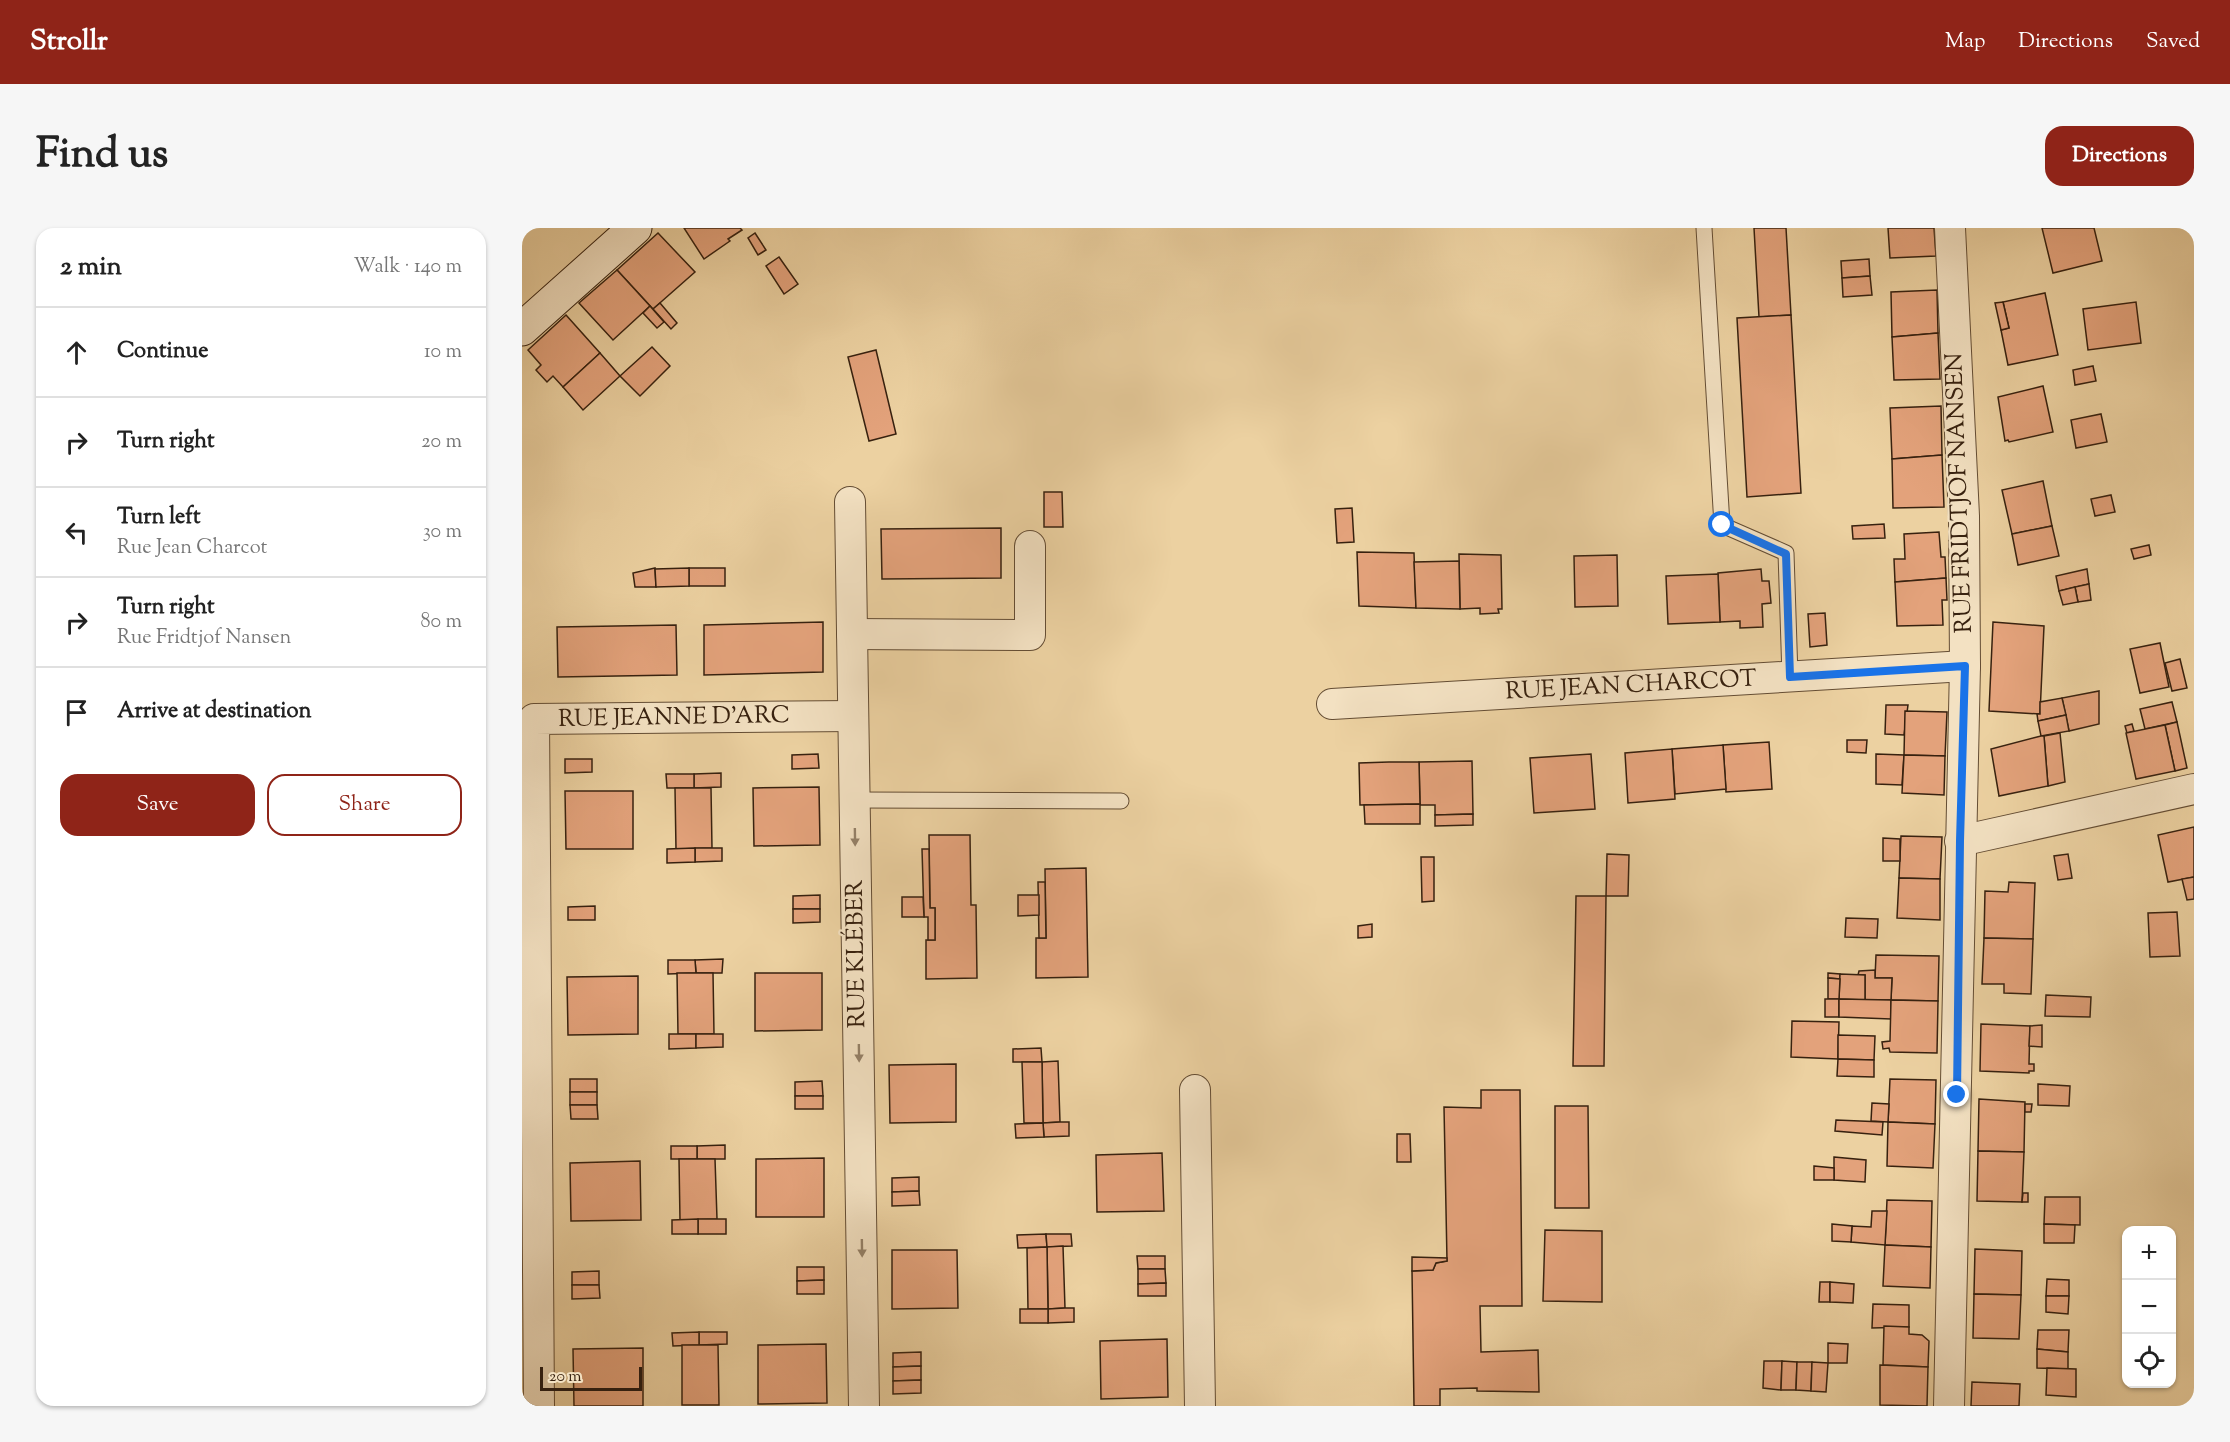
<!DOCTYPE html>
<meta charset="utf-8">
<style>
body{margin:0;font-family:"Sorts Mill Goudy",serif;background:#f6f6f6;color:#222}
.controls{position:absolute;right:18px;bottom:18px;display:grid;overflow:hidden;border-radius:12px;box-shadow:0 2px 4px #0004}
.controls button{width:54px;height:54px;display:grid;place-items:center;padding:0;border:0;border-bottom:2px solid #e0e0e0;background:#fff;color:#222;font:30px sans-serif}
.scale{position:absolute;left:18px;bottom:15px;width:102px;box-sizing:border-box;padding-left:6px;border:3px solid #37210f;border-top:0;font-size:16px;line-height:21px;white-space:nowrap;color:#37210f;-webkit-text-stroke:4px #f3e1c2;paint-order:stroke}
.stop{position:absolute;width:18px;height:18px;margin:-14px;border:4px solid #1a73e8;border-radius:50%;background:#fff}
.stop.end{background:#1a73e8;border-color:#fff;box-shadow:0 2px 6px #0008}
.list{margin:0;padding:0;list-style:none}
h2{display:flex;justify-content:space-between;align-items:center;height:78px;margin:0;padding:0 24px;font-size:26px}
h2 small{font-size:20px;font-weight:400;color:#767676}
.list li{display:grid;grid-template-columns:39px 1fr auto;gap:18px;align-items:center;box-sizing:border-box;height:90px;padding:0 24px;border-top:2px solid #e0e0e0}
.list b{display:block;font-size:22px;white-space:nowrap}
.list p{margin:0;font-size:20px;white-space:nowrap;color:#767676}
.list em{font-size:20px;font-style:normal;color:#767676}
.actions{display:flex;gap:12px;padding:18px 24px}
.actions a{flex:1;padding:14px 0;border:2px solid #8f2418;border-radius:18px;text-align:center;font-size:21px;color:#8f2418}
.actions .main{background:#8f2418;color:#fff}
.icon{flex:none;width:33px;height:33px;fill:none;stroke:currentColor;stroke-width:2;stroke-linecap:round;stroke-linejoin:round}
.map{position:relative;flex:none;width:1672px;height:1178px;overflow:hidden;border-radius:18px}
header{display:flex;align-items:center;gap:36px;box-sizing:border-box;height:84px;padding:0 30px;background:#8f2418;color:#fff}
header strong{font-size:28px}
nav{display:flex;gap:33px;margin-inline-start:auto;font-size:21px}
.intro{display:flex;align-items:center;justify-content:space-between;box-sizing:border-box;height:144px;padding:0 36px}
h1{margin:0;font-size:42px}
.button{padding:15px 27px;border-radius:18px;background:#8f2418;color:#fff;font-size:21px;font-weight:700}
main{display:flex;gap:36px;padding:0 36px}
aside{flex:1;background:#fff;border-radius:18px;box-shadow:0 2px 4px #0004}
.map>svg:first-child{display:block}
</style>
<header>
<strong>Strollr</strong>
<nav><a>Map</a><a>Directions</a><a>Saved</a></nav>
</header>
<div class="intro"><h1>Find us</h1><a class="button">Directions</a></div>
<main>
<aside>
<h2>2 min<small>Walk · 140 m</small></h2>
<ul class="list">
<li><svg class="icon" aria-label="ahead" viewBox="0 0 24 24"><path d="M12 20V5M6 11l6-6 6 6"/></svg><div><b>Continue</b></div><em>10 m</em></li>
<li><svg class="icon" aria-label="right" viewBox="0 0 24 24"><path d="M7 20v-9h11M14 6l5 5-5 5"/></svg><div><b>Turn right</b></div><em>20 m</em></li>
<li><svg class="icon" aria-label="left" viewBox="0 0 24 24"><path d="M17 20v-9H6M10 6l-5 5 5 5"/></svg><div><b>Turn left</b><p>Rue Jean Charcot</p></div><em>30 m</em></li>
<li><svg class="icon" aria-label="right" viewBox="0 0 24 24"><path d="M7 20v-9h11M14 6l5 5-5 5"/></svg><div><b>Turn right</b><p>Rue Fridtjof Nansen</p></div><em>80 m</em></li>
<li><svg class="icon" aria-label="arrive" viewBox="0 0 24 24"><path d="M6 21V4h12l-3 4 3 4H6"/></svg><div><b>Arrive at destination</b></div></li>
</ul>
<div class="actions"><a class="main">Save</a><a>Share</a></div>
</aside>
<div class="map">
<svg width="1672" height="1178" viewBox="0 0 1672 1178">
<rect width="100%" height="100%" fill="#ecd1a1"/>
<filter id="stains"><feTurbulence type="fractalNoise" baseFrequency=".00333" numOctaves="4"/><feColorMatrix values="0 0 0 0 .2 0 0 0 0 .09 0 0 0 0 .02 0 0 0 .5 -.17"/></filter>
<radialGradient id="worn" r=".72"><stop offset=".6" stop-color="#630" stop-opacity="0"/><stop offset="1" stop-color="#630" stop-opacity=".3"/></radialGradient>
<!-- building -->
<g fill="#e3a27b" stroke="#37210f" stroke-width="1.5">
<polygon points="162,0 218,0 220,2 206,11 208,13 182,31"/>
<polygon points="1232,0 1264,0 1269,87 1237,89"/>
<polygon points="1366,0 1412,0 1414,28 1368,30"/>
<polygon points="1520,0 1572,0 1580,33 1531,45"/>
<polygon points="136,5 173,44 131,81 95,42"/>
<polygon points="233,5 244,22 236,27 226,10"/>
<polygon points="257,29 276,56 262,66 244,38"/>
<polygon points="1347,31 1348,48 1320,50 1319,33"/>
<polygon points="95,42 128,78 91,112 57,75"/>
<polygon points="1348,48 1350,67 1321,69 1320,50"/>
<polygon points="1415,62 1416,105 1370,109 1369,64"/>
<polygon points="1523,65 1536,127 1486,137 1479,102 1487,100 1481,74"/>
<polygon points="1481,74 1487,100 1479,102 1473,75"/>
<polygon points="1614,74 1619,115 1566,122 1561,81"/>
<polygon points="138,75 155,95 149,101 131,81"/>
<polygon points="128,78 142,94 135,100 121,85"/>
<polygon points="44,87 78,125 41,159 31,148 25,154 14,142 19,137 6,122"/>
<polygon points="1269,87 1279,265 1225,269 1215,90"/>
<polygon points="1416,105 1418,151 1372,152 1370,109"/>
<polygon points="130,119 148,138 118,168 98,148"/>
<polygon points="354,122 374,206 347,213 326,129"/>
<polygon points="78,125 98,148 61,182 41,159"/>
<polygon points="1571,138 1574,153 1553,157 1551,142"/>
<polygon points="1521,158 1531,204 1487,214 1486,212 1483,213 1476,169"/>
<polygon points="1419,178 1420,227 1370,231 1368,180"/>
<polygon points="1579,186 1585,214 1554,220 1549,192"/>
<polygon points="1420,227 1422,279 1371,280 1370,231"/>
<polygon points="1521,253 1530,298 1490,306 1480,262"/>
<polygon points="522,264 540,264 541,299 522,299"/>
<polygon points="1589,267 1593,284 1573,288 1569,271"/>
<polygon points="830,280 832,314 815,315 813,281"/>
<polygon points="1362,296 1363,310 1331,311 1330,298"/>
<polygon points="1530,298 1537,328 1496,337 1490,306"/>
<polygon points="479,300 479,350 360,351 359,301"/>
<polygon points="1417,304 1419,329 1423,329 1424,350 1373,354 1372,331 1383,331 1382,306"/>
<polygon points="1627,317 1629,327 1612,331 1609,321"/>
<polygon points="835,324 892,325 894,380 837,378"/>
<polygon points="937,326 979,327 980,381 976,381 977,385 958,386 958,380 938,381"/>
<polygon points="1095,327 1096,378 1053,379 1052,328"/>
<polygon points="937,333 938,381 894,380 892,334"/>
<polygon points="133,340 134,359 113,359 111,345"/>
<rect x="167" y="340" width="36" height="18"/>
<polygon points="167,340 167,358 134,359 133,341"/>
<polygon points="1239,341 1240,353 1247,353 1249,375 1240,376 1241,399 1218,400 1218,393 1198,394 1196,345"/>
<polygon points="1565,341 1567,356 1537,363 1534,348"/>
<polygon points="1196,346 1198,394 1146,396 1144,348"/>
<polygon points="1424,350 1425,372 1420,372 1421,397 1375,398 1373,354"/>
<polygon points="1567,356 1569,372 1556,374 1553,359"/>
<polygon points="1553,359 1556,374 1541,377 1537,363"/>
<polygon points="1303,385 1305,417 1288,419 1286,386"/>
<polygon points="301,394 301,444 182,447 182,397"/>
<polygon points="1471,394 1522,398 1518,486 1467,483"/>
<polygon points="154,397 155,447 36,449 35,399"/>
<polygon points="1638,415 1647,459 1618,465 1608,421"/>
<polygon points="1658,431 1665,460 1650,463 1643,435"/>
<polygon points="1577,463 1577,496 1547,503 1540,470"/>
<polygon points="1540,470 1544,487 1516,493 1515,486 1518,486 1518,474"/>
<polygon points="1650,474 1655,494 1623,501 1618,481"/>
<polygon points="1364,477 1386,477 1382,507 1363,506"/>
<polygon points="1383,483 1425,484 1423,528 1382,527"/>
<polygon points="1544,487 1547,503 1519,508 1516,493"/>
<polygon points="1655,494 1665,540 1653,543 1643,497"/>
<polygon points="1610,496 1612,503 1605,505 1603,498"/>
<polygon points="1643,497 1653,543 1614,551 1604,505"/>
<polygon points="1538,505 1543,554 1526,558 1522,508"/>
<polygon points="1519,508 1522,508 1526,558 1477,568 1469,521"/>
<polygon points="1325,512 1345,512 1344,525 1325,524"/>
<polygon points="1247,514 1250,561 1204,564 1201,517"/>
<polygon points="1201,517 1204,561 1153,566 1150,521"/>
<polygon points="1150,521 1153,571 1106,575 1103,525"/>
<polygon points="296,526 297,540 270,541 270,527"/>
<polygon points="1069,526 1073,581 1012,585 1008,530"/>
<polygon points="1354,526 1382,527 1380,557 1354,556"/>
<polygon points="1382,527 1423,528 1422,567 1380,565"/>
<polygon points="43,531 70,531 70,544 43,545"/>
<polygon points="950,533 951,586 913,587 913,577 898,577 897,534"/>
<polygon points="867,534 897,534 898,576 838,577 837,535"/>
<polygon points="199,545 199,559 172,560 172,546"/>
<polygon points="144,546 172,546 172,560 145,560"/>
<polygon points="297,559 298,617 232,618 231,560"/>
<polygon points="153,560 189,560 190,620 154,621"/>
<polygon points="43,563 111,563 111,621 44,621"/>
<polygon points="898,576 898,596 843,596 842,577"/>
<polygon points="951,586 951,597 913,598 913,587"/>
<polygon points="1672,599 1672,649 1646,654 1636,607"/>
<polygon points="407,607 448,607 449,677 454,677 455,750 404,751 404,712 413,712 413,680 408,680"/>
<polygon points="1379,608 1420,609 1418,651 1377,650"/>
<polygon points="1361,610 1378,611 1378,633 1361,633"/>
<polygon points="173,620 200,620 200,633 173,634"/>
<polygon points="173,620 173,634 145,635 145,621"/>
<polygon points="400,621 407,621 408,680 413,680 413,712 406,712 406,689 402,689"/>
<polygon points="1085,626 1107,627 1106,668 1084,668"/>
<polygon points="1546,626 1550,650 1536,652 1532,628"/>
<polygon points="899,629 912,629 912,673 900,674"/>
<polygon points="564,640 566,749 514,750 514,710 524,710 523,641"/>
<polygon points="1672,649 1672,671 1665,672 1660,651"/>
<polygon points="1377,650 1418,651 1418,692 1375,690"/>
<polygon points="516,654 523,654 524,710 517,710"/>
<polygon points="1487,654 1513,655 1511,711 1462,710 1463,663 1486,664"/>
<polygon points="298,667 298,681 271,681 271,668"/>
<polygon points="496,667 517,667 517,687 496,688"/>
<polygon points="1054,668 1084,668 1082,838 1051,838"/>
<polygon points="380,669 401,669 402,689 380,689"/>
<polygon points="73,678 73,692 46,692 46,679"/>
<polygon points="271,681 298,681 298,694 271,695"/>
<polygon points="1655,684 1658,728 1628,729 1626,685"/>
<polygon points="1324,690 1356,691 1355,710 1323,709"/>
<polygon points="850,696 850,709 836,710 836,698"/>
<polygon points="1462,710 1511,711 1509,766 1482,765 1482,756 1460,756"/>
<polygon points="1354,727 1417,728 1416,773 1369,772 1370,750 1353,750"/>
<polygon points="201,731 200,745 174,745 173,732"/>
<polygon points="146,732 173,732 174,745 146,746"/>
<polygon points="1353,742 1353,750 1370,750 1369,772 1343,772 1343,747 1336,747 1337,743"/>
<polygon points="155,745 191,745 192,806 156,806"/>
<polygon points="233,745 300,745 300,802 233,803"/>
<polygon points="1306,745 1318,746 1318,751 1306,750"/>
<polygon points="1318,746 1343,747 1343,772 1317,771"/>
<polygon points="116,748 116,806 46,807 45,749"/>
<polygon points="1306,750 1318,751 1317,771 1306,771"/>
<polygon points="1524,767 1569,769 1568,789 1523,788"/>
<rect x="1303" y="771" width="14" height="18"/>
<polygon points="1317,771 1369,772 1369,791 1317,789"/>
<polygon points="1369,772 1416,773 1415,825 1368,824 1367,820 1361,821 1360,814 1368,813"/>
<polygon points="1270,793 1317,794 1316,831 1269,829"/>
<polygon points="1459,796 1508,798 1507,836 1512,836 1512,843 1507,843 1507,845 1458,843"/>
<polygon points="1520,797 1520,819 1507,818 1508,798"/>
<polygon points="147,806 174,806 174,820 147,821"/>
<polygon points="174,806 201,806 201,819 174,820"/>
<polygon points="1316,807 1353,808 1352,832 1316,831"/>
<polygon points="519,820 520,834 491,834 491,821"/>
<polygon points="1316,831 1352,832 1352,849 1315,848"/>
<polygon points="536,833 538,894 521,895 520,834"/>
<polygon points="500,834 520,834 521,895 502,895"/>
<polygon points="434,836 434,894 368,895 367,837"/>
<rect x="48" y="851" width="27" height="13"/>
<polygon points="1368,851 1414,852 1413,896 1366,894"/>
<polygon points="300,853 301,868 273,868 273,854"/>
<polygon points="1516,856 1548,858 1547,878 1516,877"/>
<polygon points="959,862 998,862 1000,1078 958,1078 959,1124 1016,1122 1017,1164 955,1163 955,1160 918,1161 918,1178 892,1178 890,1043 911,1042 914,1035 925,1033 922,879 959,880"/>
<rect x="48" y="864" width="27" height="13"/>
<rect x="273" y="868" width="28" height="13"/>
<polygon points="1457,871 1503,874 1502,924 1456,923"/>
<polygon points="1350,875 1367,876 1366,894 1349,893"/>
<polygon points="1503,876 1510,876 1509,884 1503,884"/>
<polygon points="48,877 75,877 76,891 49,891"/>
<polygon points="1033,878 1066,878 1067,980 1033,980"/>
<polygon points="1314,892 1361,894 1360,907 1313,903"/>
<polygon points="538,894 547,894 547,908 522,909 521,895"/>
<polygon points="1366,894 1413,896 1411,940 1365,938"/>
<polygon points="521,895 522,909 494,910 493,896"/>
<polygon points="875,906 888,906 889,934 875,934"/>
<polygon points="203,917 203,931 175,931 175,918"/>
<rect x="149" y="918" width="26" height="13"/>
<polygon points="1456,923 1502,924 1500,974 1455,973"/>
<polygon points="640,925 642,983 575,984 574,927"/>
<polygon points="1312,929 1344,932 1343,954 1312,952"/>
<polygon points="302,930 302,989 234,989 234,931"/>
<polygon points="157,931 193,931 195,991 158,992"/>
<polygon points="118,933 119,992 49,993 48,935"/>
<polygon points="1292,938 1312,940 1312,952 1292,952"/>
<polygon points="397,949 397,963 370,964 370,950"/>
<polygon points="397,963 398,977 370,978 370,964"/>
<polygon points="1501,965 1506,965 1506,974 1500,974"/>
<polygon points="1523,969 1558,969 1558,997 1522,996"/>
<polygon points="1365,972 1410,973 1409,1019 1363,1017"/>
<polygon points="1350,983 1365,983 1363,1017 1329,1014 1330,998 1349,999"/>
<rect x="176" y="991" width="28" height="15"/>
<polygon points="176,991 176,1006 150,1006 150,992"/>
<polygon points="1310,996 1330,998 1329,1014 1310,1013"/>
<polygon points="1522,996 1553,997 1552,1015 1522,1015"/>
<polygon points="1023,1002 1080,1003 1080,1074 1021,1073"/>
<polygon points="524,1006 525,1019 496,1020 495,1007"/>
<polygon points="524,1006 549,1006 550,1018 525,1019"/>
<polygon points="1363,1017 1409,1019 1408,1060 1361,1058"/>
<polygon points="541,1018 543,1080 526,1081 525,1019"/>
<polygon points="525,1019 526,1081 506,1081 505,1020"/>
<polygon points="1453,1021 1500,1023 1499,1067 1452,1066"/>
<polygon points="370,1022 435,1022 436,1080 370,1081"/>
<polygon points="615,1028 643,1028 643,1041 616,1041"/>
<polygon points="890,1029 925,1030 925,1033 914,1035 911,1042 890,1043"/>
<polygon points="275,1039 302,1039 302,1052 275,1053"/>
<polygon points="616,1041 643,1041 644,1055 616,1056"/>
<polygon points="77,1043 77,1057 50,1057 50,1044"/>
<polygon points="1525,1051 1547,1052 1547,1068 1524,1068"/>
<polygon points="302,1052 302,1066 275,1066 275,1053"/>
<polygon points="1298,1054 1308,1054 1308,1074 1297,1074"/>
<polygon points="1308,1054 1332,1056 1331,1075 1308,1074"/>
<polygon points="644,1055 644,1068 616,1068 616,1056"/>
<polygon points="50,1057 77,1057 78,1070 50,1071"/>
<polygon points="1452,1066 1499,1067 1497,1111 1451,1110"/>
<polygon points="1524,1068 1547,1068 1546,1086 1524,1084"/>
<polygon points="1351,1076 1387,1077 1387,1099 1350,1100"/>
<polygon points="543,1080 552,1080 552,1094 526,1095 526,1081"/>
<rect x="498" y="1081" width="28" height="14"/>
<polygon points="1362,1098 1387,1099 1387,1106 1400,1107 1407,1113 1406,1139 1361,1137"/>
<polygon points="1516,1102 1547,1102 1546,1124 1515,1121"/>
<polygon points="177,1104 205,1104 205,1116 177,1117"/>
<polygon points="177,1104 177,1117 151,1118 150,1105"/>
<polygon points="645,1111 646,1169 579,1171 578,1113"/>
<polygon points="1306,1115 1326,1116 1325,1135 1306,1135"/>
<polygon points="304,1116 305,1175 236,1176 236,1117"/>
<polygon points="160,1117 196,1117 197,1177 160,1177"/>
<polygon points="121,1120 121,1178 52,1178 51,1121"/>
<polygon points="1515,1121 1546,1124 1546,1141 1515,1140"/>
<polygon points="399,1124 399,1138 371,1139 371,1125"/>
<polygon points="1242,1133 1260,1133 1259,1162 1241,1160"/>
<polygon points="1260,1133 1275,1134 1274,1162 1259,1162"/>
<polygon points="1275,1134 1290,1134 1289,1163 1274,1162"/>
<polygon points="1290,1134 1306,1135 1304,1164 1289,1163"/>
<polygon points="1358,1137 1406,1139 1405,1178 1358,1177"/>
<polygon points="399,1138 399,1152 371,1153 371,1139"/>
<polygon points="1525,1140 1554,1141 1554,1169 1524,1167"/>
<polygon points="399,1152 399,1165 371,1166 371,1153"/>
<polygon points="1450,1154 1498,1156 1497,1178 1449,1178"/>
</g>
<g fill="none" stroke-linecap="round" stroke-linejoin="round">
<defs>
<g id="lane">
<polyline points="1182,0 1200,297 1264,325 1268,449"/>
<polyline points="333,572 599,573"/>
</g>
<g id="street">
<polyline points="328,274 342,1178"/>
<polyline points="330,406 508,407 508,318"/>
<polyline points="810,476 1443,438"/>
<polyline points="1438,613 1672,561"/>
<polyline points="673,862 678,1178"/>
<polyline points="17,1178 12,491 331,488"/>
<polyline points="1427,1178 1443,438 1442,288 1428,0"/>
</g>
<polyline id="secondary" points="0,101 113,0"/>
</defs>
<!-- lane casing -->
<use href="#lane" stroke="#644d34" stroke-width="17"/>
<!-- street casing -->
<use href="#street" stroke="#644d34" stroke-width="32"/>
<!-- secondary casing -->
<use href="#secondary" stroke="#37210f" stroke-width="35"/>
<!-- lane -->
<use href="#lane" stroke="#f3e1c2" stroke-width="15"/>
<!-- street -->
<use href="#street" stroke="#f3e1c2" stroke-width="30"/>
<!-- secondary -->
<use href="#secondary" stroke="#f3e1c2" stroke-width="33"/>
</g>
<!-- one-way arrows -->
<defs><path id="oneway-solid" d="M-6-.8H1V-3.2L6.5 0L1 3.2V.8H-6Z" transform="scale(1.5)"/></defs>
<g fill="#958168">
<use href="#oneway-solid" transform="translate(333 609) rotate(89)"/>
<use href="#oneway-solid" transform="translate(337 825) rotate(89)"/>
<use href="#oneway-solid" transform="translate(340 1020) rotate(89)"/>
</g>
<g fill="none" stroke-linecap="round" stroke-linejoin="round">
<!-- route -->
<polyline stroke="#1a73e8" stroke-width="8" points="1200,297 1264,326 1268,449 1443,438 1438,613 1435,867"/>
</g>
<g text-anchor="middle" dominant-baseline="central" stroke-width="4.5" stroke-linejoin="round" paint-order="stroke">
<!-- street labels -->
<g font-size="24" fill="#37210f" stroke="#f3e1c2">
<text transform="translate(1438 265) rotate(-92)">RUE FRIDTJOF NANSEN</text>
<text transform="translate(1109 458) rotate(-3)">RUE JEAN CHARCOT</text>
<text transform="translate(152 490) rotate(-1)">RUE JEANNE D'ARC</text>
<text transform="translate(335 726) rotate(-91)">RUE KLÉBER</text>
</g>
</g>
<rect width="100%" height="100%" filter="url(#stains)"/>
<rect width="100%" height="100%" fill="url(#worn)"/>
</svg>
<div class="controls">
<button>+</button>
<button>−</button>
<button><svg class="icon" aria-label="locate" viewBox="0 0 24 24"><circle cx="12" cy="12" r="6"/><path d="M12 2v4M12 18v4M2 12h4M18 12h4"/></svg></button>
</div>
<div class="scale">20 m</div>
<div class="stop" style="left:1200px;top:297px"></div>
<div class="stop end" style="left:1435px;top:867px"></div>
</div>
</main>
